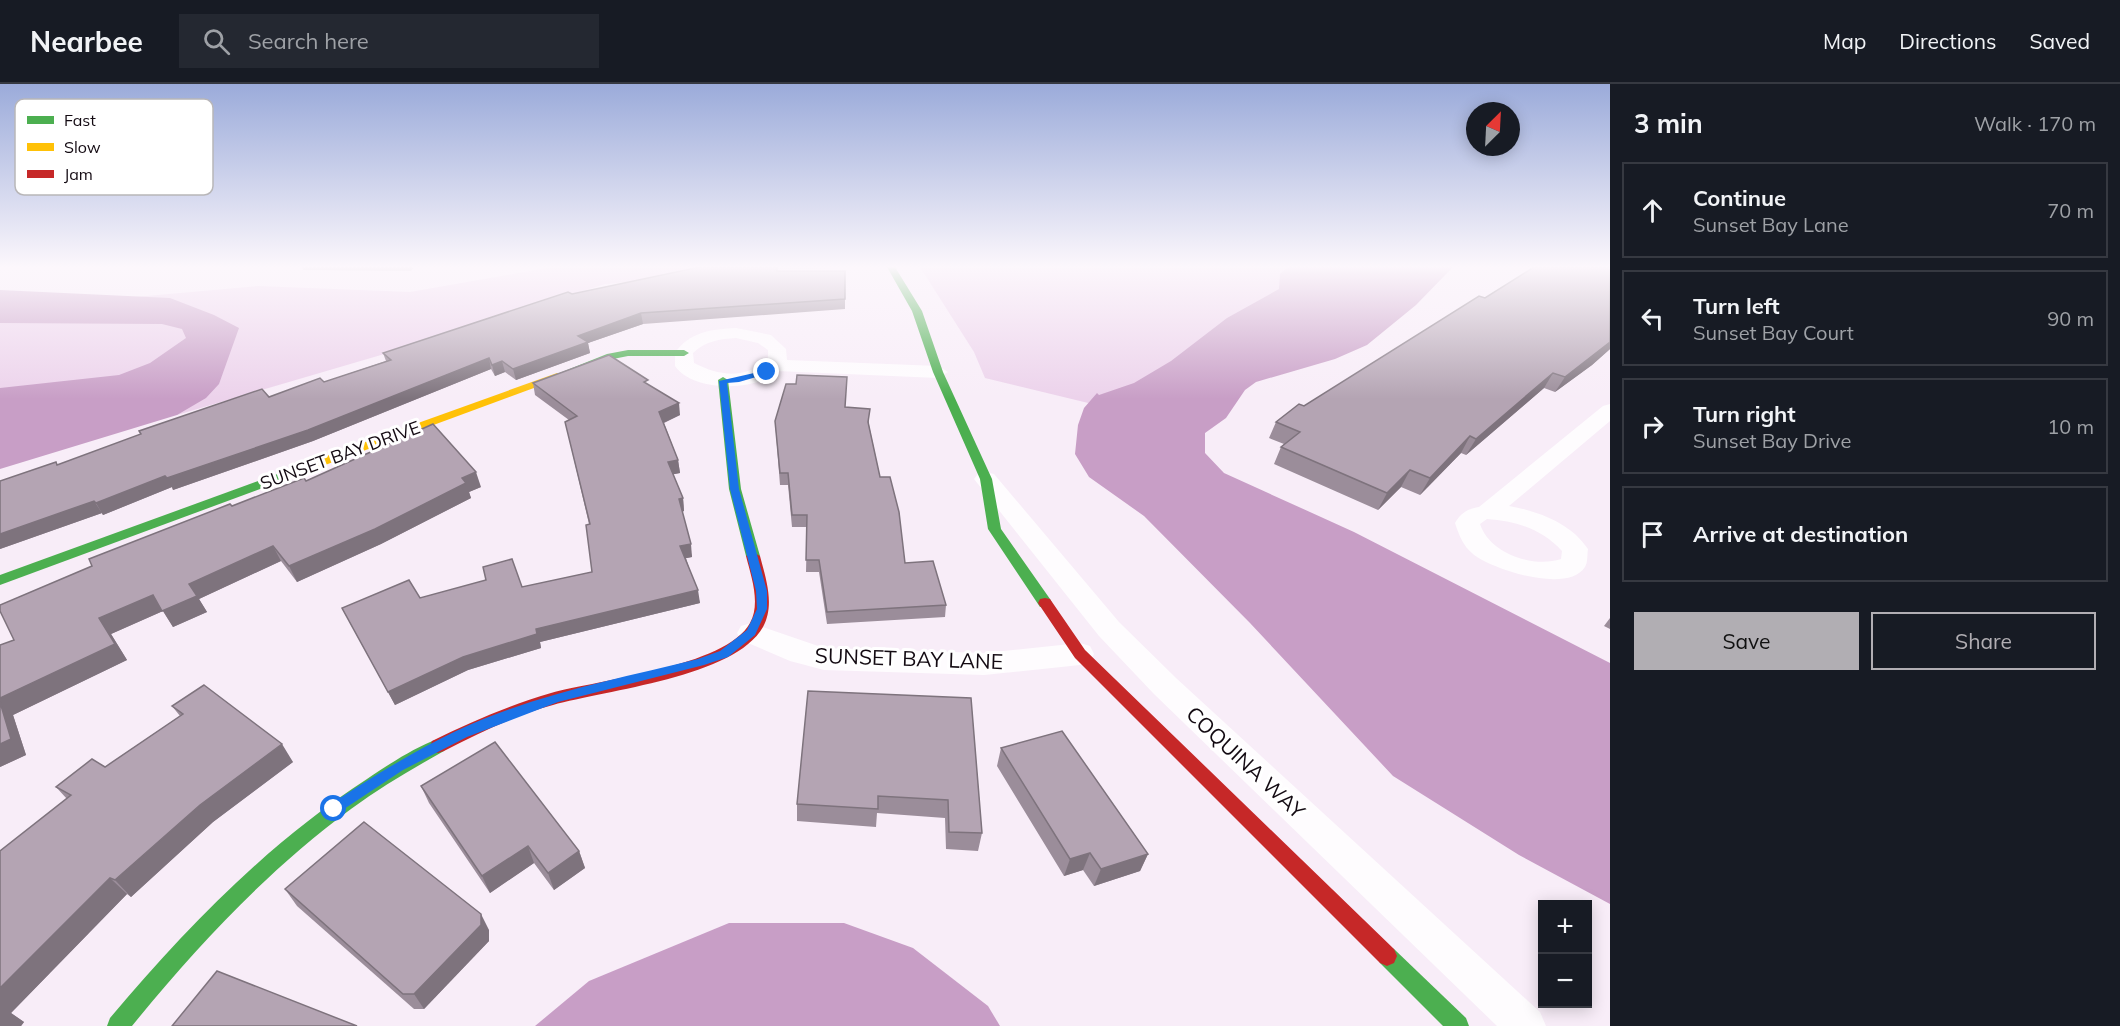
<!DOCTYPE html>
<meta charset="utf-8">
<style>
body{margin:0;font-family:Mulish,sans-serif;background:#242831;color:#f1f3f6}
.controls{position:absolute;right:18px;bottom:18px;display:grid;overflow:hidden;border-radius:0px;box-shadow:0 3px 15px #0003}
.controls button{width:54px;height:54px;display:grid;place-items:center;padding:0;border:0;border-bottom:2px solid #363941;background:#171b24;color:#f1f3f6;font:30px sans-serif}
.compass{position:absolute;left:1466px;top:18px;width:54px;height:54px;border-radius:50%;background:#171b24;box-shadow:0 3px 15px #0003;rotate:24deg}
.stop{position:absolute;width:18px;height:18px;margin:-14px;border:4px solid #1a73e8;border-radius:50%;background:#fff}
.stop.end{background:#1a73e8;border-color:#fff;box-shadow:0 2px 6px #0008}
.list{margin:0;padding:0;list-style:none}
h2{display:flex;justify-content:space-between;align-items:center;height:78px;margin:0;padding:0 24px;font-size:26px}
h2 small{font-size:20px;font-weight:400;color:#9ea1a6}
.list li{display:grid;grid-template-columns:39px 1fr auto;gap:18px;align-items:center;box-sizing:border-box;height:96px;margin:0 12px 12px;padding:0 12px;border:2px solid #363941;border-radius:0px}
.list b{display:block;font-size:22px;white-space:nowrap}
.list p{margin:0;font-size:20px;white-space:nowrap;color:#9ea1a6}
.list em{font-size:20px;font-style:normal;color:#9ea1a6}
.actions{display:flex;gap:12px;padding:18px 24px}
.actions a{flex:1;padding:14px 0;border:2px solid #b1aeb3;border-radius:0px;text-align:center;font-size:21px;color:#b1aeb3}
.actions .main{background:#b1aeb3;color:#111}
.icon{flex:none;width:33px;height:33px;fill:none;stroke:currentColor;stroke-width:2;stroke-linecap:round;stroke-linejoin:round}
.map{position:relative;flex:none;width:1610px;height:942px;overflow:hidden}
header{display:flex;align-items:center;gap:36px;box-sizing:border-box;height:84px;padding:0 30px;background:#171b24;border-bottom:2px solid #363941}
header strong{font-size:28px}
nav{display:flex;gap:33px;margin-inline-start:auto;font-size:21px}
.search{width:420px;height:54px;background:#242831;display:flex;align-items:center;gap:15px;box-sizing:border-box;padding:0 21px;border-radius:0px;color:#9ea1a6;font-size:22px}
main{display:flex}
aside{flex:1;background:#171b24}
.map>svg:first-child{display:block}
</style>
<header>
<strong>Nearbee</strong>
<div class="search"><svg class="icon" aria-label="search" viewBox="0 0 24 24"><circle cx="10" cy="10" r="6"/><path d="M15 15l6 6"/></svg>Search here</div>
<nav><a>Map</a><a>Directions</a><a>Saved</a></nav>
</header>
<main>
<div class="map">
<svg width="1610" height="942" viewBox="0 0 1610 942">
<rect width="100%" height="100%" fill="#f8edf8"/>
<!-- green -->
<g fill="#ecd2eb">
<polygon points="553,183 877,183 762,186 605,200 398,266 177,331 0,331 0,225 258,202 410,208"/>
<polygon points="920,183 1369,183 1113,325 985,294 974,268"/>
</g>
<!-- water -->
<g fill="#c89ec6">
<polygon points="1288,183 1457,183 1452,184 1416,221 1367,261 1335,275 1256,298 1245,306 1226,334 1205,349 1205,369 1224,389 1354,448 1610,579 1610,820 1519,771 1393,692 1250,539 1144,432 1089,393 1075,370 1078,341 1084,324 1097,309 1099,311 1134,299 1171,277 1227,234 1279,205 1280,190"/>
<polygon points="0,206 170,214 214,231 239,244 219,300 206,314 177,331 0,385 0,304 119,291 150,279 186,254 182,245 162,240 0,239"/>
<polygon points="729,839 844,839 913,864 988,922 1000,942 535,942 589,897"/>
</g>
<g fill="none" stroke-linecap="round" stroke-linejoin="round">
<!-- street -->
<g fill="#fefcfe" fill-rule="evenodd">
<path d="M736,244L771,251L786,265L787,276L938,282L948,288L938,294L777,287C756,308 693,308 675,282V269C689,248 712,245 736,244ZM736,254L758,259L768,266V274C747,296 719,292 694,279L693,269C705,257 720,255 736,254Z"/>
<path d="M1610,320V337L1509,422C1538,427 1571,439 1588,465C1587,471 1588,478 1585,483C1568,510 1493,486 1473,470C1463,462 1459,451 1455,439C1461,429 1467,425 1479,423L1603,322ZM1487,435C1516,437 1542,445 1562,467L1561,475C1533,484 1490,470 1480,440Z"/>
<polygon points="986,388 994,390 1119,538 1176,594 1540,928 1546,942 1497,942 1154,610 1099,552 978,400 974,395 978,390"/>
<polygon points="751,539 824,564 984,569 1080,559 1090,562 1094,570 1090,578 1080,581 984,591 824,586 790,577 741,556 737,549 741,542"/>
</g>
<!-- fast -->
<g fill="#4caf50" fill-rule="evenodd">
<polygon points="887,183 895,183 922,227 943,288 992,395 1001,445 1050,515 1052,519 1050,523 1040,523 988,445 980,395 933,288 912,227"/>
<polygon points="628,266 684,266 689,269 684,272 628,272 613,275 561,294 557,295 552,292 607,270"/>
<polygon points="723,293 728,296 741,405 760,472 753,476 746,472 729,405 718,296"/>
<polygon points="294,384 300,388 298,391 0,501 0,491"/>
<path d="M438,655L444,657L446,662L444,667C412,685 381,703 351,725C268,786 197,862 132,942H107L110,934C186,844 267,760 367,695C388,681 413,664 438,655Z"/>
<polygon points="1387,862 1394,865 1466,934 1469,942 1443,942 1380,879 1377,872 1380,865"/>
</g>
<!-- slow -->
<polygon fill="#ffc107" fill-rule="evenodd" points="557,289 562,292 561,294 298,391 290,391 288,388 290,385"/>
<!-- jam -->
<g fill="#c62828" fill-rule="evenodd">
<path d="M753,468L760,472C766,495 775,521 763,543C735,593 606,606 553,621C515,631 479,649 444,667L438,669L432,667L430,662L432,657C470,638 510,621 551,609C597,596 726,583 750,539C761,519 751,492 746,472Z"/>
<polygon points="1045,514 1050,515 1085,566 1394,865 1397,872 1394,879 1387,882 1380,879 1075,574 1038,519 1040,515"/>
</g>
</g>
<!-- wall -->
<g fill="#9b8d9a">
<polygon points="302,183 414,183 411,187 303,186"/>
<polygon points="1610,183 1610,265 1592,281 1555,308 1544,304 1466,371 1461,369 1420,411 1401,403 1378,426 1274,380 1281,363 1284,360 1269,354 1276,338 1304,322 1485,214"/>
<polygon points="777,187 845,215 845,225 643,240 588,259 590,269 516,296 505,288 495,292 491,285 313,357 173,406 172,403 103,431 102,429 0,465 0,397 58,381 269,313 324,298 386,277 383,269 572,210"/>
<polygon points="533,299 648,300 680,331 664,339 678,376 680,389 673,390 683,414 684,427 682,428 692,473 686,474 700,519 540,558 541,564 468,586 395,621 349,537 342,524 420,514 522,503 592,488 589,440 568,350 569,336 535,311"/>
<polygon points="845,323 869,336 869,341 880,393 905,479 946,521 945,533 827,540 819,488 806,488 807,443 792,443 788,401 780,401 775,337"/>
<polygon points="306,397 481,403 469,408 471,414 381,460 297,498 281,477 199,515 207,528 173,543 163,527 111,550 127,576 13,631 26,671 0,683 14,556 232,422"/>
<polygon points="1610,534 1610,545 1604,542"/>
<polygon points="971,614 982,749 978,767 946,765 945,734 877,729 876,743 797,737 797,720"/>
<polygon points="172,622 293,678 213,738 131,813 127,810 11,929 24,938 21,942 0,942 67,715 56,703 105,683 180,632"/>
<polygon points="1001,664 1148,770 1140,787 1094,802 1083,786 1064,792 997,682"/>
<polygon points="421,702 579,767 585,784 554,806 534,779 490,809 429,719"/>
<polygon points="285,805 489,846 489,857 424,925 414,925 297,822"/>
</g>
<!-- shaded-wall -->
<g fill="#7e737d">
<polygon points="641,229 643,240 588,259 590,269 516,296 513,285 578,252"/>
<polygon points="1610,258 1610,265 1592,281 1555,308 1565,293"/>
<polygon points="489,274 491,285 313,357 173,406 172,403 103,431 96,419 165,392"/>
<polygon points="502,277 505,288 495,292 492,281"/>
<polygon points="1553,289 1544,304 1466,371 1476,355"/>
<polygon points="679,319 680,331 661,340 659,328"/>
<polygon points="1470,352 1461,369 1420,411 1430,394"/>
<polygon points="678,376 680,389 670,391 668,378"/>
<polygon points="1410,386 1401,403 1378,426 1387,409"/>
<polygon points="476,388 481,403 469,408 471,414 381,460 297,498 289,482 462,394"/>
<polygon points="683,414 684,427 680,428 679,415"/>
<polygon points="94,417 102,429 0,465 0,450"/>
<polygon points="691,460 692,473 682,475 680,462"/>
<polygon points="273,462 281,477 199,515 207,528 173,543 163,527 111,550 127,576 13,631 26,671 0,683 0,614 99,534 153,511 189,500"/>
<polygon points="698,506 700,519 540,558 541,564 468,586 395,621 388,608 463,573 536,545"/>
<polygon points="282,660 293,678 213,738 131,813 115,796 200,721"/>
<polygon points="528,762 534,779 490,809 482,792"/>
<polygon points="579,767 585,784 554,806 548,789"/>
<polygon points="1090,769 1083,786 1064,792 1070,775"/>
<polygon points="1148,770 1140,787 1094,802 1101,785"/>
<polygon points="110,794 127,810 11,929 24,938 21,942 0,942 0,904"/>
<polygon points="481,830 489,846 489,857 424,925 414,910"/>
</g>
<!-- building -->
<g fill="#b4a4b3" stroke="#7e737d" stroke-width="1.5">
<polygon points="700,183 777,183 777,187 845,187 845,215 641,229 578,252 588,258 513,285 502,277 492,281 489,274 308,346 167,394 165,392 96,419 94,417 0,450 0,397 56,378 57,381 141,350 139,347 262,305 269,313 320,294 324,298 391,276 383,269 568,208 572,210"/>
<polygon points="1534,183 1610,183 1610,258 1565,293 1553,289 1476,355 1470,352 1430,394 1410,386 1387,409 1281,363 1300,348 1276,338 1299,320 1304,322 1479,212 1485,214"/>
<polygon points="609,271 648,296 644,298 679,319 659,328 678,376 668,378 683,414 679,415 691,460 680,462 698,506 536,545 537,550 463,573 388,608 342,524 409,496 420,514 486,496 483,483 512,475 522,503 592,488 586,441 590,440 565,338 577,332 533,299"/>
<polygon points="797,291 847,293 845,323 870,325 868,338 880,393 890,393 899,428 905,479 933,477 946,521 827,528 819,476 806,476 807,431 792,431 788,389 780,389 775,337 786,300 796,300"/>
<polygon points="433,340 476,388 462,394 466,399 375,445 289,482 273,462 189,500 197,512 162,527 153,511 99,534 115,560 0,614 0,561 14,556 0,527 0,521 92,482 89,475 230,420 232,422 304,394 306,397"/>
<polygon points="204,601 282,660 200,721 115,796 110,794 0,904 0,767 71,711 56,703 92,675 105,683 183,630 172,622"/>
<polygon points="808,607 971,614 982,749 949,748 948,716 878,712 878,725 797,720"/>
<polygon points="0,618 11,655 0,660"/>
<polygon points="1062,647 1148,770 1101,785 1090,769 1070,775 1001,664"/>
<polygon points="495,658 579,767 548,789 528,762 482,792 421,702"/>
<polygon points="364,738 481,830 481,841 414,910 403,910 285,805"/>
<polygon points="217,887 357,942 172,942"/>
</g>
<!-- sky -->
<linearGradient id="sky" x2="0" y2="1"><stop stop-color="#9babda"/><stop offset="0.58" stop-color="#fcf7fc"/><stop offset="1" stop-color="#fcf7fc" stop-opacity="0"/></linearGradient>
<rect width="1610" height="315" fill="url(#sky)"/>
<!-- route -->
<path fill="#1a73e8" d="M767,286L770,289L739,298L727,299L739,405L767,507V525L755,551L728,573L704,581L558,618L467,653L403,686L338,729H329V721C371,694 412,668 456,647C532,611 617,595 698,575L720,567L747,546L757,525L756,507L730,405L719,297Z"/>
<g text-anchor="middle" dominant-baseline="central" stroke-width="6" stroke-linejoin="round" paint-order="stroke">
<!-- street labels -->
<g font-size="18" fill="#130a12" stroke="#fff">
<text transform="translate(340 371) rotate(-20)">SUNSET BAY DRIVE</text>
</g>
<!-- near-street labels -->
<g font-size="21" fill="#130a12" stroke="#fff">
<text transform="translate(909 574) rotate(2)">SUNSET BAY LANE</text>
<text transform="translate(1246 678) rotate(43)">COQUINA WAY</text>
</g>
</g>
<!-- legend -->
<rect x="15" y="15" width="198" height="96" rx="9" fill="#fff" stroke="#b8b6b8" stroke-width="1.5"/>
<rect x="27" y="32" width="27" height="8" fill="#4caf50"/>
<rect x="27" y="59" width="27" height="8" fill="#ffc107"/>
<rect x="27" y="86" width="27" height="8" fill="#c62828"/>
<g font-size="16" fill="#130a12">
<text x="64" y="42">Fast</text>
<text x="64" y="69">Slow</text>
<text x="64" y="96">Jam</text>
</g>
</svg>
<div class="controls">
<button>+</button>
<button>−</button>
</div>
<svg class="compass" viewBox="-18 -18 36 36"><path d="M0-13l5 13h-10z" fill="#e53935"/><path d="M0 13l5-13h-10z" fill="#9ea1a6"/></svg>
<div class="stop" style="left:334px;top:725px"></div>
<div class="stop end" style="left:767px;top:288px"></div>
</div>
<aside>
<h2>3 min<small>Walk · 170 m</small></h2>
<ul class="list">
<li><svg class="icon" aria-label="ahead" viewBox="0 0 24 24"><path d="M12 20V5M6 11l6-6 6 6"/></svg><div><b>Continue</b><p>Sunset Bay Lane</p></div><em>70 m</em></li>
<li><svg class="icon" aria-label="left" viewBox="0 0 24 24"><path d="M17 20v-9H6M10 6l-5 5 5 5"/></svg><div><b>Turn left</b><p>Sunset Bay Court</p></div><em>90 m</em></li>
<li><svg class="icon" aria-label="right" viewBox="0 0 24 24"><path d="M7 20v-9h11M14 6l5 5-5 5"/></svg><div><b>Turn right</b><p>Sunset Bay Drive</p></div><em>10 m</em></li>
<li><svg class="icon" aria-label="arrive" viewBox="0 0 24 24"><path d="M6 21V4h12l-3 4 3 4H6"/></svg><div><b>Arrive at destination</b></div></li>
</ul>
<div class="actions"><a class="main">Save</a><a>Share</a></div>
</aside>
</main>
